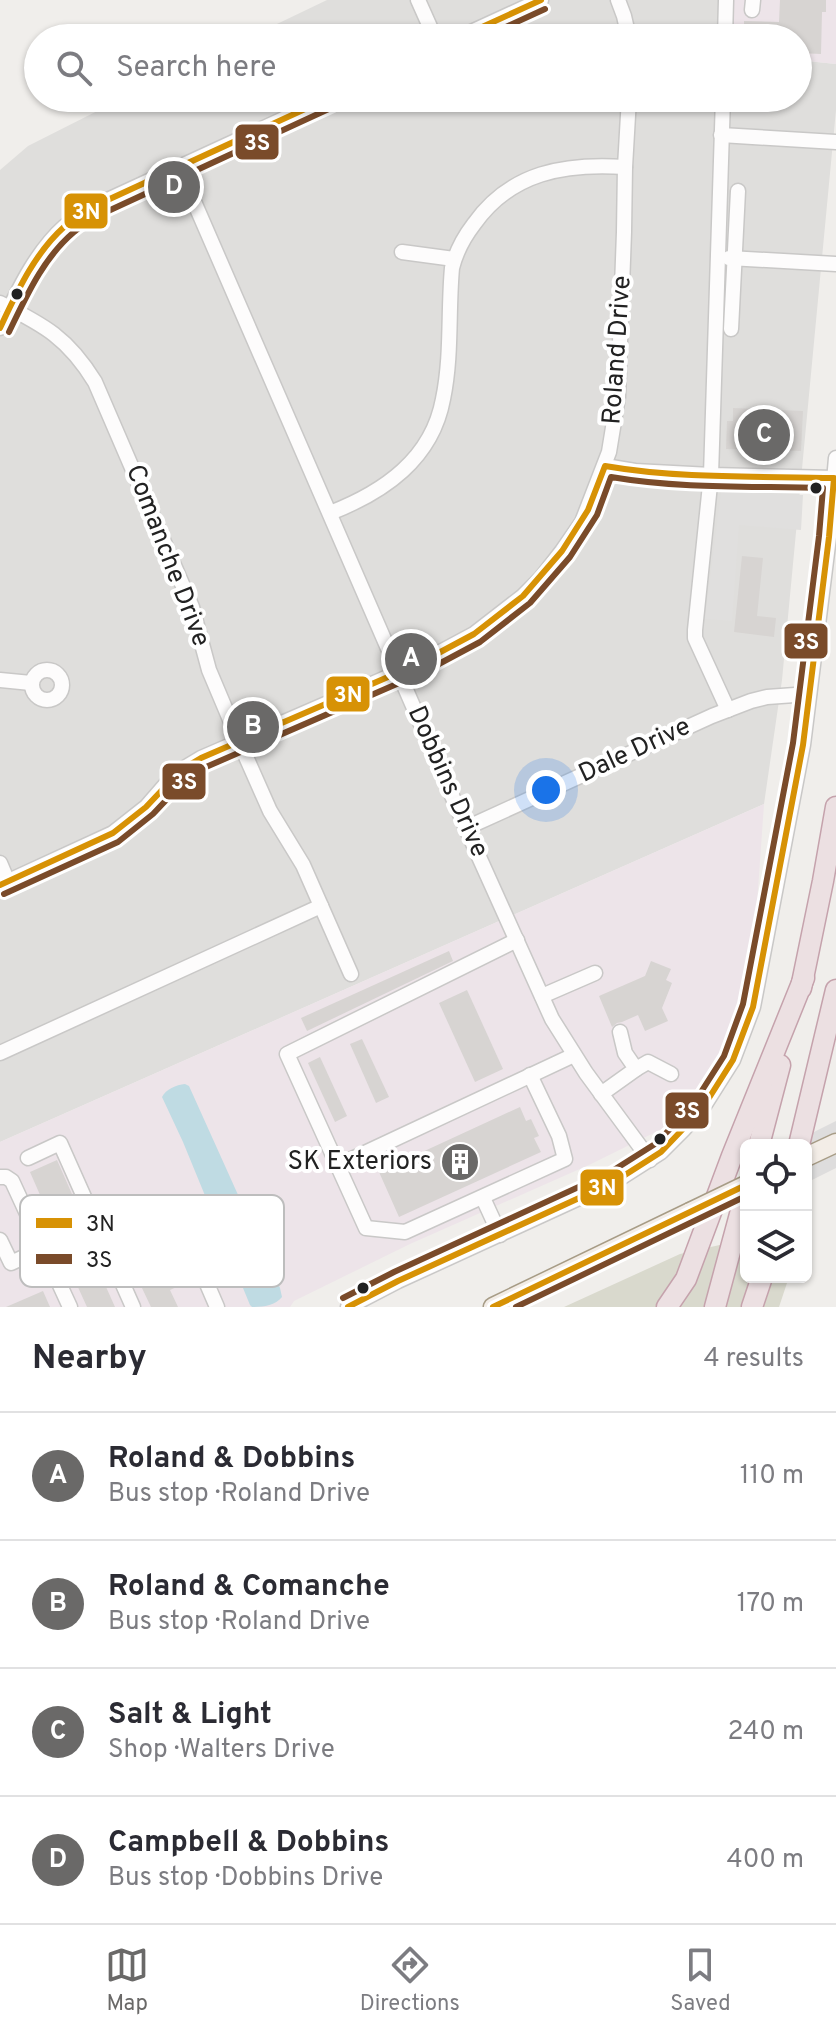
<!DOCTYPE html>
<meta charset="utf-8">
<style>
body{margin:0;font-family:Overpass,sans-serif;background:#f2f2f3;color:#2b2b33}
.controls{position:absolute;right:24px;bottom:24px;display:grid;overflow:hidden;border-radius:12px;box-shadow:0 2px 6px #0004}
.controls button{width:72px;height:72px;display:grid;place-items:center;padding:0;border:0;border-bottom:2px solid #e1e1e2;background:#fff;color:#2b2b33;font:40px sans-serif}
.you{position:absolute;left:546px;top:790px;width:28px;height:28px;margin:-20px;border:6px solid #fff;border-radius:50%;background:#1a73e8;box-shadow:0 0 0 12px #1a73e833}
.badge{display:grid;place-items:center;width:52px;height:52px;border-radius:50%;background:#6a6968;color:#fff;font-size:26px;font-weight:700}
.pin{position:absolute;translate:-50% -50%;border:4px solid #fff;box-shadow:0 2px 8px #0006}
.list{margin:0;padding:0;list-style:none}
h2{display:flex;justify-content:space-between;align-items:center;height:104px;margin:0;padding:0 32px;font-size:34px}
h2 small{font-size:26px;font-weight:400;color:#7c7c81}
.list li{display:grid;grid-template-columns:52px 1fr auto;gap:24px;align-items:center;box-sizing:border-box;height:128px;padding:0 32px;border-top:2px solid #e1e1e2}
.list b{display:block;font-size:30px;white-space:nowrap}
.list p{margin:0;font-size:26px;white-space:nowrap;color:#7c7c81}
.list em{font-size:26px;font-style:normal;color:#7c7c81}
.icon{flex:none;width:44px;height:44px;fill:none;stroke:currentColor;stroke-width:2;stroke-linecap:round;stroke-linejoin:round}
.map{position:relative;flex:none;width:836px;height:1307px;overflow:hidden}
.search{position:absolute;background:#fff;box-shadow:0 2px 6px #0004;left:24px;right:24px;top:24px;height:88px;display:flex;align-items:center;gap:20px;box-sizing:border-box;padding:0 28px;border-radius:44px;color:#7c7c81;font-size:30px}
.sheet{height:616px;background:#fff}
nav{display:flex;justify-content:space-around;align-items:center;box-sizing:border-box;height:112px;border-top:2px solid #e1e1e2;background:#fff;font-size:22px;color:#7c7c81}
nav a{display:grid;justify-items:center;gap:4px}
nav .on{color:#6a6968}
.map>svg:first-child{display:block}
</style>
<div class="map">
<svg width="836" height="1307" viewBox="0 0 836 1307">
<rect width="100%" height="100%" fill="#f0eeeb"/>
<!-- residential -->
<g fill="#dfdedc">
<polygon points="327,0 726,0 726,38 248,38"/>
<polygon points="798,60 836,64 836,110 782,680 764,804 0,1142 0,170 28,146 123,98 798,98"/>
</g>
<!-- industrial -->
<g fill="#ede4e9">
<polygon points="726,0 836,0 836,64 798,60 798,38 726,38"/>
<polygon points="764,804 755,932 729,1043 680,1120 591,1164 410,1244 294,1301 290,1307 0,1307 0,1142"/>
</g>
<!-- construction -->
<polygon fill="#d9d9cd" points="746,1239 746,1277 789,1277 779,1307 564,1307 680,1254"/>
<!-- parking -->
<polygon fill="#e0dfde" points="721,492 803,495 801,530 739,525 732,621 705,619"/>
<!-- water -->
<path fill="#bfdbe3" d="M185,1084L189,1086L280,1288L282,1297C275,1306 263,1307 252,1307L250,1305L183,1142L162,1097C166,1089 176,1085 185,1084Z"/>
<!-- pier -->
<polygon fill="#dedddd" points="836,1121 836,1168 806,1183 806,1145 788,1145"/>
<!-- building -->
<g fill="#d7d4d2">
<polygon points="780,0 826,0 826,12 822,12 821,54 798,53 798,38 744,38 744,21 779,22"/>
<polygon points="733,408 803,411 801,451 726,449 727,421 733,421"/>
<polygon points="742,556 763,558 757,616 776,618 774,637 734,632"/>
<polygon points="449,951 453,961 307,1031 301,1018"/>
<polygon points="651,961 671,969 666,980 672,983 662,1008 668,1021 645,1031 638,1015 622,1022 617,1023 612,1027 599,996 645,976"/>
<polygon points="467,990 503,1069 475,1082 439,1003"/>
<polygon points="362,1039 389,1097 376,1103 350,1044"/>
<polygon points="320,1057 347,1116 335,1122 308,1063"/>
<polygon points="520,1107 526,1121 531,1119 539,1136 534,1138 541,1152 399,1217 379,1172"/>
<polygon points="57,1160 79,1210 73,1213 115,1307 87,1307 77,1285 79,1284 30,1172"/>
<polygon points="180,1247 194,1279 170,1290 178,1307 151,1307 133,1269"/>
<polygon points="43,1291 50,1307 6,1307"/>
</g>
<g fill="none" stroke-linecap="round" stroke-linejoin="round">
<defs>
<g id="minor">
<polyline points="418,0 435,38"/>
<polyline points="618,0 624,16 629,38"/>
<polyline points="752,10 753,0"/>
<polyline points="458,38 541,0"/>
<polyline points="725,38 726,0"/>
<polyline points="723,98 711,475 695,630 695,638 728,710"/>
<polyline points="721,135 836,142"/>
<polyline points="179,167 466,828 552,1019 586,1073 650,1160"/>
<polyline points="402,252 454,259"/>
<polyline points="729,258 836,264"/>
<path d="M0,303C44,325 68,338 95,382L192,607L209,670L239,741L270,811L303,865L351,974"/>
<path d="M0,328C17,293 35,253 64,227C75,217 89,210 101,203L329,98"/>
<polyline points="731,329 738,191"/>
<polyline points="605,466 635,471 711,475 834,478"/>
<path d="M330,513C384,492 432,459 443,399C452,356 448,311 452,268C456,252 464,237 474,224C511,172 565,163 625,167"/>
<circle cx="47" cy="685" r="15"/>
<polyline points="0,680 31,683"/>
<polyline points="466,828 712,716 751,701 767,697 809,694"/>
<polyline points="0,863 8,882"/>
<polyline points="0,885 113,833 146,807 166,784 181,770 201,758 418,664 474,634 523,596 541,578 562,551 582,522 609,452 618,397 624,232 625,167 629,98"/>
<polyline points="517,940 287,1054 366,1228 405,1232 565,1159 559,1136 530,1075"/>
<polyline points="542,996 595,973"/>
<polyline points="0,1053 321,906"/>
<polyline points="636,1069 648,1062 671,1074"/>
<polyline points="601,1094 636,1069 625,1053 620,1032"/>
<polyline points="28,1158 60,1143 133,1307"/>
<polyline points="337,1166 574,1055"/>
<polyline points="0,1177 6,1177 12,1181 70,1307"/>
<polyline points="483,1198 500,1235"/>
<polyline points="103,1238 173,1205 217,1307"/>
<polyline points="0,1240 11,1263 43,1248"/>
<polyline points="348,1307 398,1281 614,1182 661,1152 683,1130 702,1109 733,1060 753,1007 803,745 829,537 836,458"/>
</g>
<g id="major">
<polyline points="806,1157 836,1143"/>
<polyline points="493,1307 690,1212"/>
</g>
<g id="highway">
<polyline points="801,988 823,881 836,807"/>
<polyline points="759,1145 780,1065"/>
<polyline points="799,1145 836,990"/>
<polyline points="667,1307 686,1279 732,1156 804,978"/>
<polyline points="715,1307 746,1192"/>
<polyline points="752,1307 762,1277"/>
</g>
</defs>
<!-- minor casing -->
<use href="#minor" stroke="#c9c8c7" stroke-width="17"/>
<!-- major casing -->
<use href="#major" stroke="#a79c86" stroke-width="21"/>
<!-- highway casing -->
<use href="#highway" stroke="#c5a2ac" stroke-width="23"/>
<!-- minor -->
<use href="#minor" stroke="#fdfcfc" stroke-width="14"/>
<!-- major -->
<use href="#major" stroke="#f3ede7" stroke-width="18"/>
<!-- highway -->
<use href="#highway" stroke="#ece0e2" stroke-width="20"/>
<defs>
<polyline id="major-bridge" points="690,1212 746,1185"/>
</defs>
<!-- major-bridge casing -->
<use href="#major-bridge" stroke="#a79c86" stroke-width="21" stroke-linecap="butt"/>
<!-- major-bridge -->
<use href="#major-bridge" stroke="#f3ede7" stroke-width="18"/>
<defs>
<g id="bus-1">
<polyline points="458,38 541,0"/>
<path d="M0,328C17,292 34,254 64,227C75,217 88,210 101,203L329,98"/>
<path d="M0,885L113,833L146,807L181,770L201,758L418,664L474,634L523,596L562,551L588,510L605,466C680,479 758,476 834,478L829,537L803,745L753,1007L733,1060L702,1109L661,1152L614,1182L398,1281L348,1307"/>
<polyline points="493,1307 746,1185"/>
</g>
<g id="bus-2">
<polyline points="482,38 545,9"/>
<path d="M9,332C26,297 43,258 74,232C83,224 95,218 106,212L333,107"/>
<path d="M4,894L118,842L153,814L187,778L206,767L422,673L480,642L530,603L570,557L597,515L611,477C681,489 753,486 823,488L819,536L793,743L743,1004L724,1056L694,1103L676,1123L655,1144L609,1173L394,1272L343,1298"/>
<polyline points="516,1307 746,1196"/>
</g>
</defs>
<!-- bus-1 casing -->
<use href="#bus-1" stroke="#fff" stroke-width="12"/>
<!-- bus-2 casing -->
<use href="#bus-2" stroke="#fff" stroke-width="12"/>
<!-- bus-1 -->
<use href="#bus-1" stroke="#d79205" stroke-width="6"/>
<!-- bus-2 -->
<use href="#bus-2" stroke="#7a4b2a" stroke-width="6"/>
</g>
<!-- icons -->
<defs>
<symbol id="building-disc" viewBox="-11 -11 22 22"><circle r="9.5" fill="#6a6968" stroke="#fff"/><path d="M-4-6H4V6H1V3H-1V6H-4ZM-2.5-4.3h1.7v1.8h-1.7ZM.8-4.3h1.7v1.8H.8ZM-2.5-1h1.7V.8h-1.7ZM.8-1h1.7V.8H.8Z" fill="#fff"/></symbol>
</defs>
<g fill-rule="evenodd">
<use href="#building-disc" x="438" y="1140" width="44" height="44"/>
</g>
<!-- markers -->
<g fill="#222" stroke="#fff" stroke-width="3">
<circle cx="17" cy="294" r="7"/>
<circle cx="816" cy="488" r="7"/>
<circle cx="660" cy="1139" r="7"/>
<circle cx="363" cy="1288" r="7"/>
</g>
<g text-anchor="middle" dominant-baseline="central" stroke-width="8" stroke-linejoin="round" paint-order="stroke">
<!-- street labels -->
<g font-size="26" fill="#222" stroke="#fff">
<text transform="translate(618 350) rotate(-86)">Roland Drive</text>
<text transform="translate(167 556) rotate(69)">Comanche Drive</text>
<text transform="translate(635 751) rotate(-25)">Dale Drive</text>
<text transform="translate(447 782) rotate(66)">Dobbins Drive</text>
</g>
<!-- poi labels -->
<g font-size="26" fill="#222" stroke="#fff" text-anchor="end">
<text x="432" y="1162">SK Exteriors</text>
</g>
</g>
<!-- legend -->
<rect x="20" y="1195" width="264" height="92" rx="12" fill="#fff" stroke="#bdbdbd" stroke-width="2"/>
<rect x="36" y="1218" width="36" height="10" fill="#d79205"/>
<rect x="36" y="1254" width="36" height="10" fill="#7a4b2a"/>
<g font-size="22" fill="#222">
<text x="86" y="1231">3N</text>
<text x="86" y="1267">3S</text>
</g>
<g stroke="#fff" stroke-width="3">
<rect x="234" y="123" width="46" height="38" rx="8" fill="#7a4b2a"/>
<rect x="63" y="192" width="46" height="38" rx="8" fill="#d79205"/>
<rect x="783" y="622" width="46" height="38" rx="8" fill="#7a4b2a"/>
<rect x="325" y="675" width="46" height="38" rx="8" fill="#d79205"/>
<rect x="161" y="762" width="46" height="39" rx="8" fill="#7a4b2a"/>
<rect x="664" y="1091" width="46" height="39" rx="8" fill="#7a4b2a"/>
<rect x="579" y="1168" width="46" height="39" rx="8" fill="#d79205"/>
</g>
<g font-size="22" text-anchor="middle" font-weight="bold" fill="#fff">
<text x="257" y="150">3S</text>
<text x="86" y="219">3N</text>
<text x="806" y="649">3S</text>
<text x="348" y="702">3N</text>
<text x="184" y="789">3S</text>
<text x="687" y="1118">3S</text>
<text x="602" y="1195">3N</text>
</g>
</svg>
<div class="controls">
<button><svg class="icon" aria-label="locate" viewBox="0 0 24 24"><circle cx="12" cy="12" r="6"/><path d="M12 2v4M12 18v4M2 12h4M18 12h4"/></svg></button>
<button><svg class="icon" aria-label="layers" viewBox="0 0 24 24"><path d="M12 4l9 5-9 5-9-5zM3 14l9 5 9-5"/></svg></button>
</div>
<div class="you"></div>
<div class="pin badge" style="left:411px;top:659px">A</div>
<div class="pin badge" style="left:253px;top:727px">B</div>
<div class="pin badge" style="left:764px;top:435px">C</div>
<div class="pin badge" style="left:174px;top:187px">D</div>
<div class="search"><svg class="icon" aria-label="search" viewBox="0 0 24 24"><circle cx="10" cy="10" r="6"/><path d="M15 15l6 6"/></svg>Search here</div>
</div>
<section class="sheet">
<h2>Nearby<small>4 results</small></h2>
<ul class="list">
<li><span class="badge">A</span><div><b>Roland &amp; Dobbins</b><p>Bus stop · Roland Drive</p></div><em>110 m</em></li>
<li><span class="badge">B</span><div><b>Roland &amp; Comanche</b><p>Bus stop · Roland Drive</p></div><em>170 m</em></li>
<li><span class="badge">C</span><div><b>Salt &amp; Light</b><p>Shop · Walters Drive</p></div><em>240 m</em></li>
<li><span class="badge">D</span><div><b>Campbell &amp; Dobbins</b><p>Bus stop · Dobbins Drive</p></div><em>400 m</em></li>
</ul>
</section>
<nav>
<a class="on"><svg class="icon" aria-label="map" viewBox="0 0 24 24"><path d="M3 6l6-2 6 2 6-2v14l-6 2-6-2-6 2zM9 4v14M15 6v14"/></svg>Map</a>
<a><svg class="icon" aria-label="directions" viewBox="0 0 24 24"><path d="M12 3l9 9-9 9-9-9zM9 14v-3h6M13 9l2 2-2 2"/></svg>Directions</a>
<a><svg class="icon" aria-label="saved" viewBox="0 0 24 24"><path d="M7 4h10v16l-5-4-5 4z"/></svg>Saved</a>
</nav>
